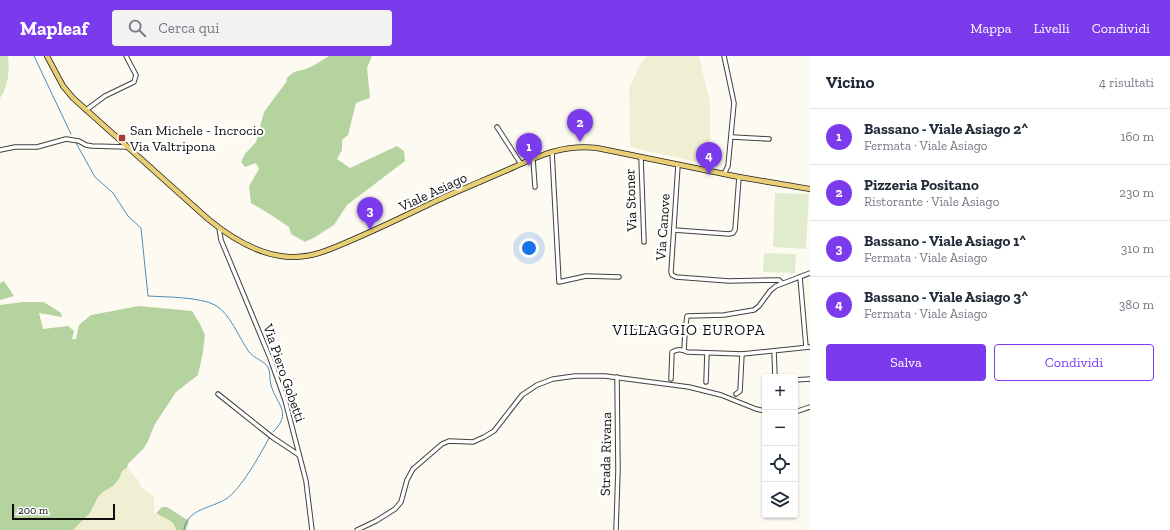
<!DOCTYPE html>
<html lang="it">
<meta charset="utf-8">
<style>
body{margin:0;font-family:"Zilla Slab",serif;background:#f2f2f3;color:#1f2937}
.controls{position:absolute;right:12px;bottom:12px;display:grid;overflow:hidden;border-radius:4px;box-shadow:0 1px 3px #0004}
.controls button{width:36px;height:36px;display:grid;place-items:center;padding:0;border:0;border-bottom:1px solid #e0e1e3;background:#fff;color:#1f2937;font:20px sans-serif}
.scale{position:absolute;left:12px;bottom:10px;width:103px;box-sizing:border-box;padding-left:4px;border:2px solid #0e0e0e;border-top:0;font-size:11px;line-height:14px;white-space:nowrap;color:#0e0e0e;-webkit-text-stroke:3px #fff;paint-order:stroke}
.you{position:absolute;left:529px;top:192px;width:14px;height:14px;margin:-10px;border:3px solid #fff;border-radius:50%;background:#1a73e8;box-shadow:0 0 0 6px #1a73e833}
.badge{display:grid;place-items:center;width:26px;height:26px;border-radius:50%;background:#7c3aed;color:#fff;font-size:13px;font-weight:700}
.pin{position:absolute;translate:-50% -33px;filter:drop-shadow(0 1px 2px #0008)}
.pin::after{content:'';position:absolute;top:21px;width:14px;height:12px;background:inherit;clip-path:polygon(0 0,100% 0,50% 100%)}
.list{margin:0;padding:0;list-style:none}
h2{display:flex;justify-content:space-between;align-items:center;height:52px;margin:0;padding:0 16px;font-size:17px}
h2 small{font-size:13px;font-weight:400;color:#747a83}
.list li{display:grid;grid-template-columns:26px 1fr auto;gap:12px;align-items:center;box-sizing:border-box;height:56px;padding:0 16px;border-top:1px solid #e0e1e3}
.list b{display:block;font-size:15px;white-space:nowrap}
.list p{margin:0;font-size:13px;white-space:nowrap;color:#747a83}
.list em{font-size:13px;font-style:normal;color:#747a83}
.actions{display:flex;gap:8px;padding:12px 16px}
.actions a{flex:1;padding:9px 0;border:1px solid #7c3aed;border-radius:4px;text-align:center;font-size:14px;color:#7c3aed}
.actions .main{background:#7c3aed;color:#fff}
.icon{flex:none;width:22px;height:22px;fill:none;stroke:currentColor;stroke-width:2;stroke-linecap:round;stroke-linejoin:round}
.map{position:relative;flex:none;width:810px;height:474px;overflow:hidden}
header{display:flex;align-items:center;gap:24px;box-sizing:border-box;height:56px;padding:0 20px;background:#7c3aed;color:#fff}
header strong{font-size:19px}
nav{display:flex;gap:22px;margin-inline-start:auto;font-size:14px}
.search{width:280px;height:36px;background:#f2f2f3;display:flex;align-items:center;gap:10px;box-sizing:border-box;padding:0 14px;border-radius:4px;color:#747a83;font-size:15px}
main{display:flex}
aside{flex:1;background:#fff}
.map>svg:first-child{display:block}
</style>
<header>
<strong>Mapleaf</strong>
<div class="search"><svg class="icon" aria-label="search" viewBox="0 0 24 24"><circle cx="10" cy="10" r="6"/><path d="M15 15l6 6"/></svg>Cerca qui</div>
<nav><a>Mappa</a><a>Livelli</a><a>Condividi</a></nav>
</header>
<main>
<div class="map">
<svg width="810" height="474" viewBox="0 0 810 474">
<rect width="100%" height="100%" fill="#fdfbf1"/>
<!-- farmland -->
<g fill="#f1efd3">
<polygon points="647,0 699,0 710,47 710,109 630,91 629,32 640,9"/>
<polygon points="127,412 139,425 141,431 154,441 154,457 169,464 175,470 176,474 73,474 90,457 98,441 103,436 113,430 119,423 122,415"/>
</g>
<!-- green -->
<path fill="#d1e4be" d="M0,0H8C10,13 8,32 0,42Z"/>
<!-- forest -->
<g fill="#b5d39f">
<path d="M329,0H372L367,12L370,42L356,47L348,79L342,84V94L337,103L350,112L397,90L404,95L405,105L347,149L334,169L315,181L305,186L291,178L289,171L268,157L251,147L249,130L259,113L256,107L245,111L241,106L245,98L256,86L264,56L287,25L286,24C293,13 299,16 308,12C315,9 322,4 329,0Z"/>
<polygon points="4,225 14,240 0,244 0,227"/>
<polygon points="23,246 44,246 61,257 62,261 39,257 43,273 68,270 74,275 72,283 76,283 79,269 91,259 139,250 192,255 200,268 205,279 203,296 198,319 176,336 155,368 148,385 144,392 128,408 127,412 122,415 119,423 113,430 103,436 98,441 90,457 73,474 0,474 0,249"/>
<path d="M162,451H167L189,465L186,474H176C174,463 164,463 156,457Z"/>
</g>
<!-- pitch -->
<g fill="#e1eccf">
<polygon points="775,137 809,138 806,193 773,191"/>
<polygon points="764,197 796,198 795,217 763,216"/>
</g>
<g fill="none" stroke-linecap="round" stroke-linejoin="round">
<!-- stream -->
<g stroke="#4b8dbd" stroke-width="1">
<polyline points="34,0 71,78"/>
<path d="M76,87L95,121L113,137L128,160L141,172L148,240C166,241 200,241 215,249C230,257 239,282 249,296C254,302 264,305 268,311C271,317 269,323 271,329C277,350 293,356 273,376"/>
<path d="M184,474C186,453 212,452 226,443C241,433 260,399 269,382"/>
</g>
<defs>
<g id="minor">
<polyline points="724,0 734,47 728,110 724,118"/>
<polyline points="86,54 105,40 134,26 136,19 126,0"/>
<polyline points="497,71 521,108"/>
<polyline points="732,81 769,83"/>
<polyline points="0,94 15,91 37,91 66,83 79,85 86,89 92,90 127,91"/>
<polyline points="552,96 559,226 586,220 619,221"/>
<polyline points="641,101 644,186"/>
<polyline points="533,103 535,131"/>
<polyline points="678,109 671,216 672,219 676,221 729,225 779,224 782,227"/>
<polyline points="219,172 221,184 270,302 285,344 306,425 312,474"/>
<polyline points="674,174 729,178 733,177 735,174 739,121"/>
<polyline points="800,221 806,291"/>
<polyline points="632,271 685,277"/>
<polyline points="684,294 685,277 687,260 724,259 754,254 759,250 770,235 776,230 810,217"/>
<polyline points="774,295 775,321"/>
<path d="M671,323L672,296C677,293 682,293 687,296L742,298L810,291"/>
<polyline points="795,324 810,323"/>
<polyline points="706,326 707,297"/>
<polyline points="218,338 272,381 299,399"/>
<polyline points="736,338 740,335 742,298"/>
<polyline points="795,356 810,351"/>
<polyline points="357,474 376,465 395,453 401,446 407,424 413,413 442,388 449,385 473,386 484,381 494,375 522,339 537,329 553,323 575,320 605,320 689,331 721,339 756,353 765,355"/>
<polyline points="616,474 618,414 617,321"/>
</g>
<path id="major" d="M47,0L63,30L73,42L208,163C231,182 258,199 289,201C313,202 331,193 352,184C382,171 409,158 438,144C460,134 482,125 505,115C537,101 561,88 597,92L739,121L810,133"/>
</defs>
<!-- minor casing -->
<use href="#minor" stroke="#414141" stroke-width="5.5"/>
<!-- major casing -->
<use href="#major" stroke="#1f1f1f" stroke-width="6"/>
<!-- minor -->
<use href="#minor" stroke="#fff" stroke-width="3.5"/>
<!-- major -->
<use href="#major" stroke="#e8cf76" stroke-width="4.5"/>
</g>
<!-- markers -->
<rect fill="#ad373a" stroke="#fff" stroke-width="1.5" x="118" y="78" width="8" height="8" rx="2"/>
<g text-anchor="middle" dominant-baseline="central" stroke-width="4" stroke-linejoin="round" paint-order="stroke">
<!-- poi labels -->
<g font-size="14" fill="#0e0e0e" stroke="#fff" text-anchor="start">
<text x="130" y="74">San Michele - Incrocio<tspan x="130" dy="16">Via Valtripona</tspan></text>
</g>
<!-- street labels -->
<g font-size="14" fill="#0e0e0e" stroke="#fff">
<text transform="translate(433 136) rotate(-25)">Viale Asiago</text>
<text transform="translate(631 144) rotate(-92)">Via Stoner</text>
<text transform="translate(663 171) rotate(-86)">Via Canove</text>
<text transform="translate(284 317) rotate(71)">Via Piero Gobetti</text>
<text transform="translate(606 398) rotate(-89)">Strada Rivana</text>
</g>
<!-- neighbourhood labels -->
<g font-size="15" letter-spacing="1" fill="#0e0e0e" stroke="#fff">
<text x="689" y="274">VILLAGGIO EUROPA</text>
</g>
</g>
</svg>
<div class="controls">
<button>+</button>
<button>−</button>
<button><svg class="icon" aria-label="locate" viewBox="0 0 24 24"><circle cx="12" cy="12" r="6"/><path d="M12 2v4M12 18v4M2 12h4M18 12h4"/></svg></button>
<button><svg class="icon" aria-label="layers" viewBox="0 0 24 24"><path d="M12 4l9 5-9 5-9-5zM3 14l9 5 9-5"/></svg></button>
</div>
<div class="scale">200 m</div>
<div class="you"></div>
<div class="pin badge" style="left:529px;top:110px">1</div>
<div class="pin badge" style="left:580px;top:86px">2</div>
<div class="pin badge" style="left:370px;top:174px">3</div>
<div class="pin badge" style="left:709px;top:119px">4</div>
</div>
<aside>
<h2>Vicino<small>4 risultati</small></h2>
<ul class="list">
<li><span class="badge">1</span><div><b>Bassano - Viale Asiago 2^</b><p>Fermata · Viale Asiago</p></div><em>160 m</em></li>
<li><span class="badge">2</span><div><b>Pizzeria Positano</b><p>Ristorante · Viale Asiago</p></div><em>230 m</em></li>
<li><span class="badge">3</span><div><b>Bassano - Viale Asiago 1^</b><p>Fermata · Viale Asiago</p></div><em>310 m</em></li>
<li><span class="badge">4</span><div><b>Bassano - Viale Asiago 3^</b><p>Fermata · Viale Asiago</p></div><em>380 m</em></li>
</ul>
<div class="actions"><a class="main">Salva</a><a>Condividi</a></div>
</aside>
</main>
